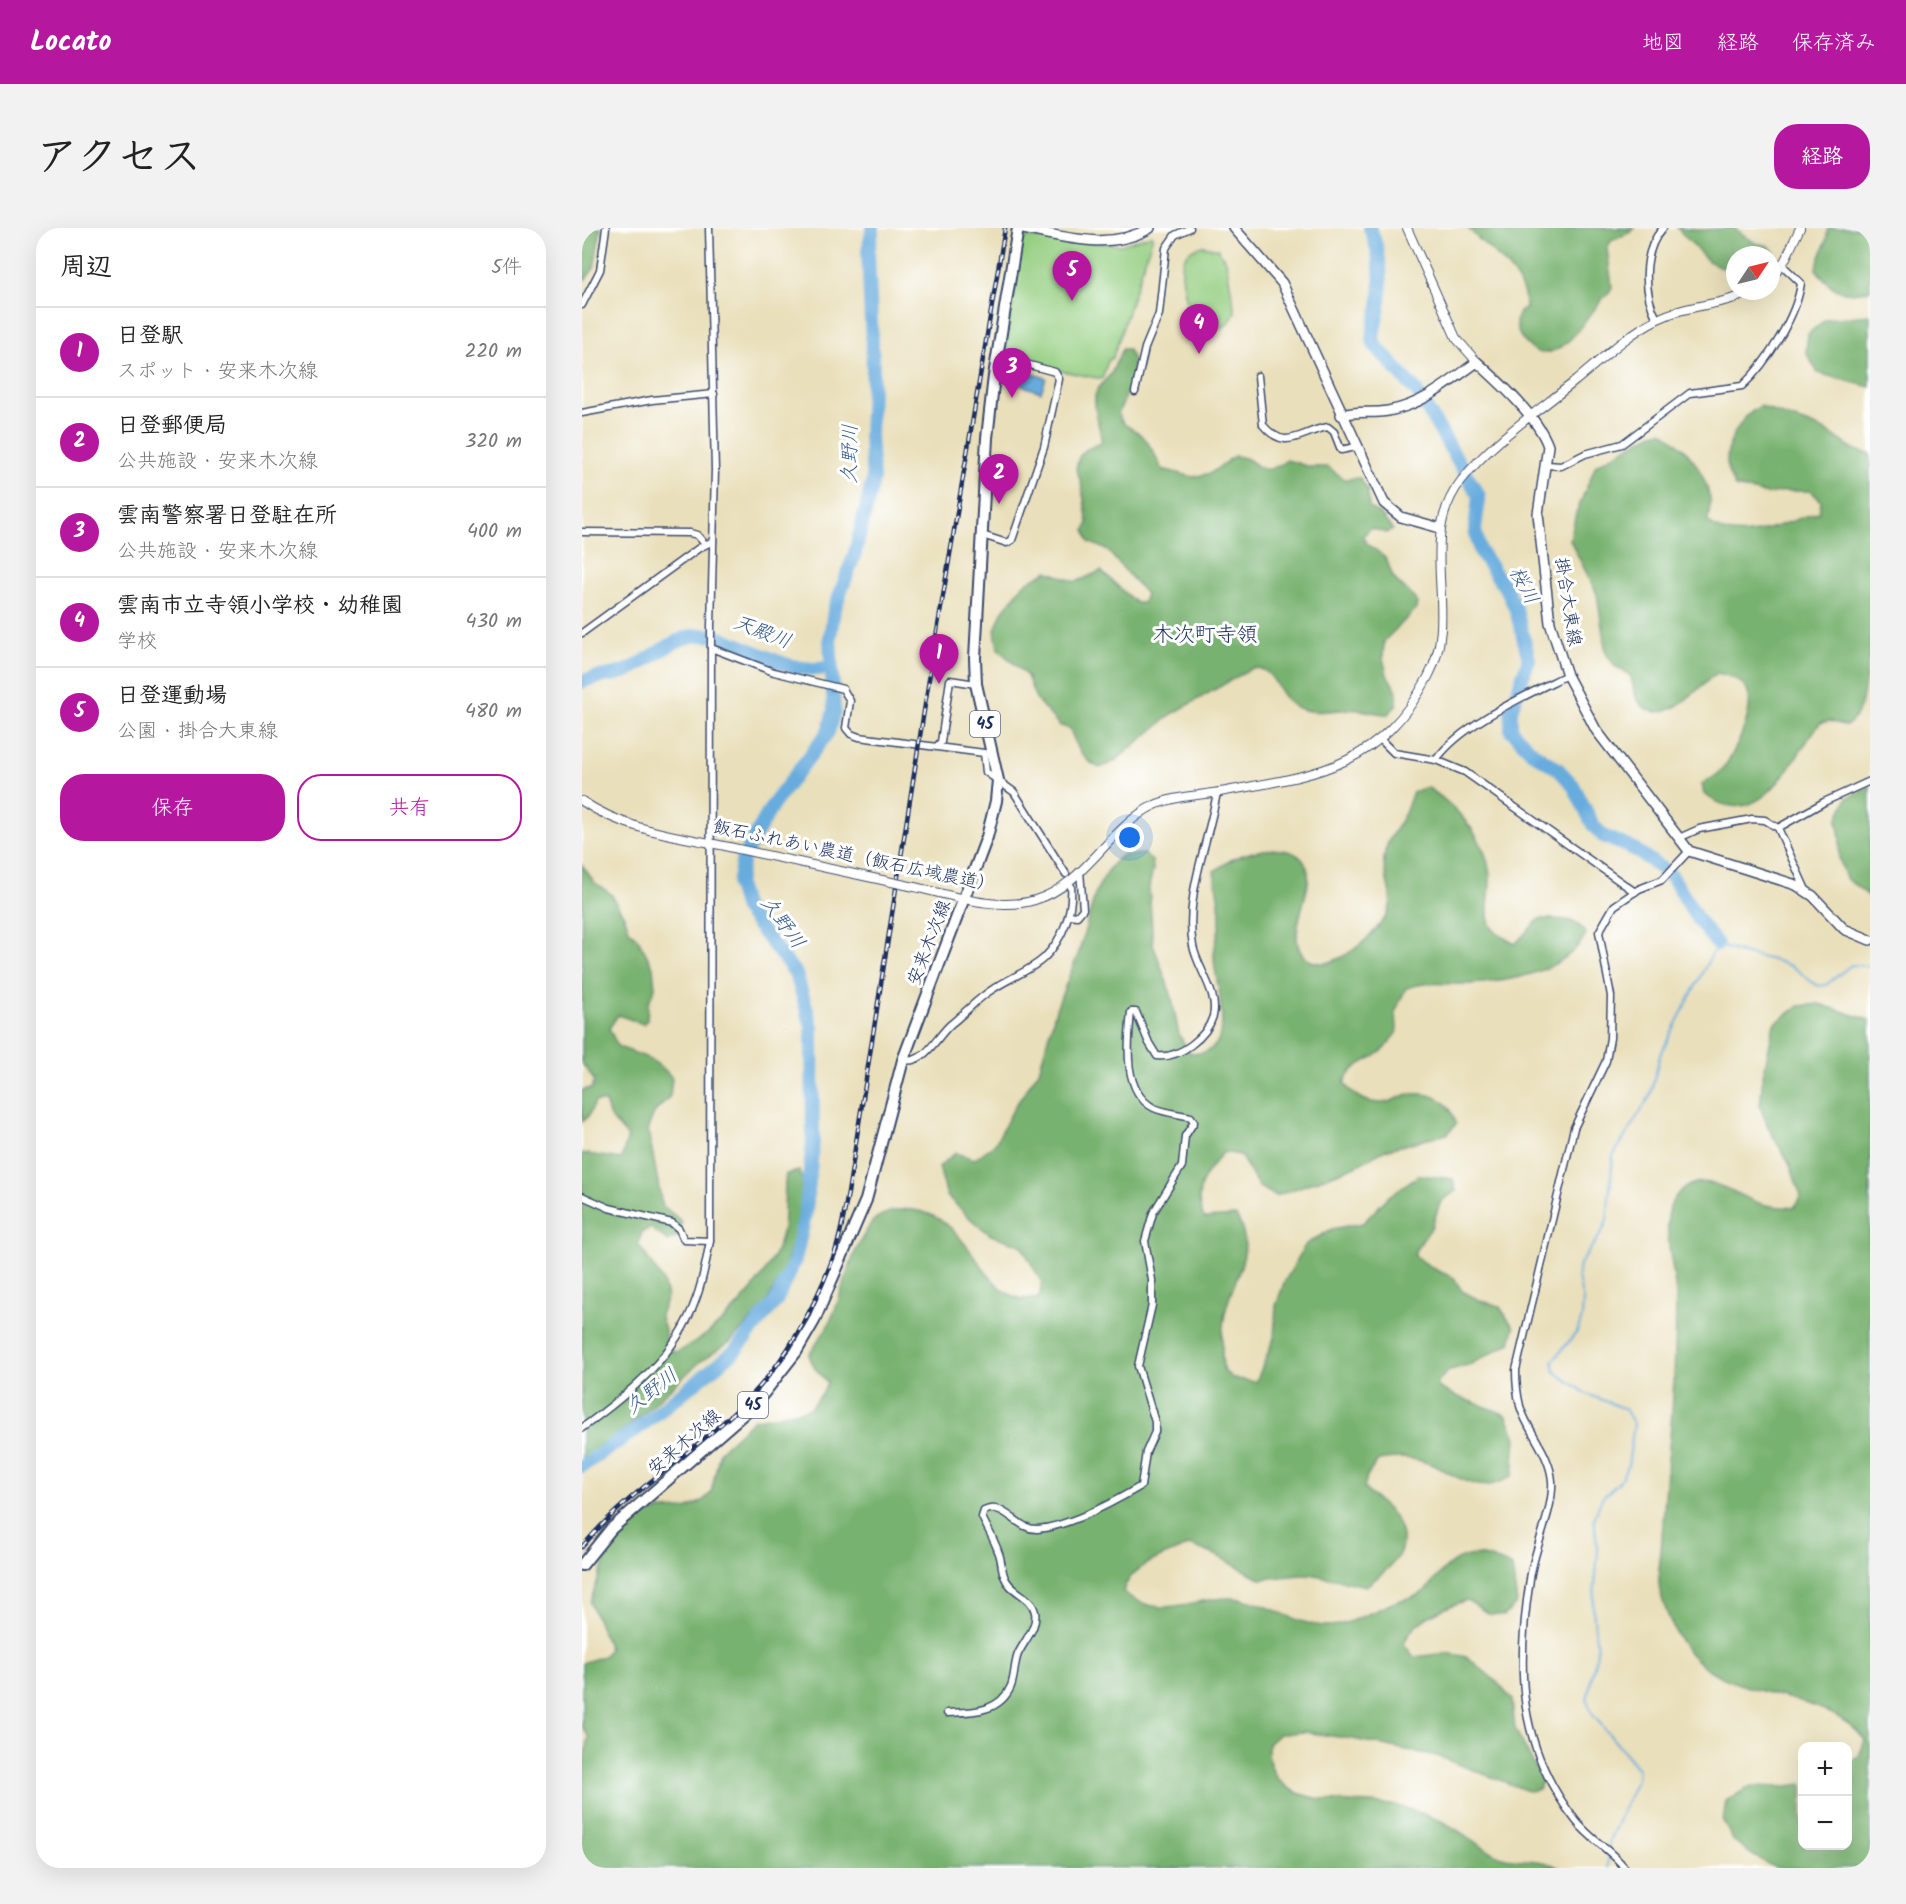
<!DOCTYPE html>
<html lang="ja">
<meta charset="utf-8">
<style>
body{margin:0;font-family:Kalam,"Klee One",sans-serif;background:#f2f2f2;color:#222}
.controls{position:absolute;right:18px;bottom:18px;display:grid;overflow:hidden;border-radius:12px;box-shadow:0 6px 24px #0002}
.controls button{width:54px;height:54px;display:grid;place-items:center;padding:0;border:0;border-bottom:2px solid #e0e0e0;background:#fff;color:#222;font:30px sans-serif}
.compass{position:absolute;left:1144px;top:18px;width:54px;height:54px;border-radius:50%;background:#fff;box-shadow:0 6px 24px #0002;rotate:55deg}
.you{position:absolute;left:548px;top:610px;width:21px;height:21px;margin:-15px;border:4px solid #fff;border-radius:50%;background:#1a73e8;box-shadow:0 0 0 9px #1a73e833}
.badge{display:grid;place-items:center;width:39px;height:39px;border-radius:50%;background:#b5179e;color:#fff;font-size:20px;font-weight:700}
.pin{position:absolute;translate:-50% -50px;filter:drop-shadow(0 2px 3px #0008)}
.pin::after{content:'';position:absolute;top:32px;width:21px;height:18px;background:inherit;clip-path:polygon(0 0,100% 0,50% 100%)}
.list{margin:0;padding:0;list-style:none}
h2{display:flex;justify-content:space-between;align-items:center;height:78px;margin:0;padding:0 24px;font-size:26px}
h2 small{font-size:20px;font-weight:400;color:#767676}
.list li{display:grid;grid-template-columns:39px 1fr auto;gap:18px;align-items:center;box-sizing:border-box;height:90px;padding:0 24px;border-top:2px solid #e0e0e0}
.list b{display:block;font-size:22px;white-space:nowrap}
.list p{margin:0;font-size:20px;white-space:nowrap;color:#767676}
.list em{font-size:20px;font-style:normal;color:#767676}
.actions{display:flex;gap:12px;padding:18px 24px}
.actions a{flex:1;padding:14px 0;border:2px solid #b5179e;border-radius:24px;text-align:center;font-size:21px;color:#b5179e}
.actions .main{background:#b5179e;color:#fff}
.map{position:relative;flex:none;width:1288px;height:1640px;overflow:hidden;border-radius:24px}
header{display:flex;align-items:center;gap:36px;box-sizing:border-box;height:84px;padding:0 30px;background:#b5179e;color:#fff}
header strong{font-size:28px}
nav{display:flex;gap:33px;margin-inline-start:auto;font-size:21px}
.intro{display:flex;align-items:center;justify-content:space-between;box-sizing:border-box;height:144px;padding:0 36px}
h1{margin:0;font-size:42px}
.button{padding:15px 27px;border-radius:24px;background:#b5179e;color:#fff;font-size:21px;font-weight:700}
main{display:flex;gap:36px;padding:0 36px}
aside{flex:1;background:#fff;border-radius:24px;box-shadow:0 6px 24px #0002}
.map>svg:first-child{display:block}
</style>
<header>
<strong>Locato</strong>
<nav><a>地図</a><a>経路</a><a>保存済み</a></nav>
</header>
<div class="intro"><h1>アクセス</h1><a class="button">経路</a></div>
<main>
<aside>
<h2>周辺<small>5件</small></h2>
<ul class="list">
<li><span class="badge">1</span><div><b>日登駅</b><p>スポット · 安来木次線</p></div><em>220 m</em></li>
<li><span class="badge">2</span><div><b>日登郵便局</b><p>公共施設 · 安来木次線</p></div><em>320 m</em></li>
<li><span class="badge">3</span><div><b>雲南警察署日登駐在所</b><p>公共施設 · 安来木次線</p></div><em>400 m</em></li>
<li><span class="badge">4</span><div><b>雲南市立寺領小学校・幼稚園</b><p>学校</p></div><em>430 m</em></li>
<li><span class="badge">5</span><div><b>日登運動場</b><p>公園 · 掛合大東線</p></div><em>480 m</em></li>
</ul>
<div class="actions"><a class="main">保存</a><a>共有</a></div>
</aside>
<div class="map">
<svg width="1288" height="1640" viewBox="0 0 1288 1640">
<rect width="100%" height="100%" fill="#fff"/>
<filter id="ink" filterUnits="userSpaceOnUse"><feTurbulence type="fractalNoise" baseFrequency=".0167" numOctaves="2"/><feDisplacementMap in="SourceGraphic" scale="12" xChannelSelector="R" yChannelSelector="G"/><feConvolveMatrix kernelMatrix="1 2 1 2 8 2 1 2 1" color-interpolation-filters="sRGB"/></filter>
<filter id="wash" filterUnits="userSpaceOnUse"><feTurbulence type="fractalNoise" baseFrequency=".008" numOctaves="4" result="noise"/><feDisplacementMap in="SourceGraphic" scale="24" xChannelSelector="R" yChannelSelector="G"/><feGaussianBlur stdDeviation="1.35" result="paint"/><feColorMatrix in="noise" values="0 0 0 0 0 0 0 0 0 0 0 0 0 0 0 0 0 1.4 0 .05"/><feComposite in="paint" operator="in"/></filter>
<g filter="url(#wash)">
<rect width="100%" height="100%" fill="#e9dfba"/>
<!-- green -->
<g fill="#95cf82" stroke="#587f70" stroke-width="1.5">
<polygon points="569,7 571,8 531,129 526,133 520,151 453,138 423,127 438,14 446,9 539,17"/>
<path d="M621,18L636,21L644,33L653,84C648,100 626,111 613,96C606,87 605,76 603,66C599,45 594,23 621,18Z"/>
</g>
<!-- forest -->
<g fill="#78b270" stroke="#4a7067" stroke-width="1.5">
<polygon points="0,0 19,0 12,40 4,51 0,51"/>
<path d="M886,0H1052L1049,4L1029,13L1025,21L1030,59L1028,63C1009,80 990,124 961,125C945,125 920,91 944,80C944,45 906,23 886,0Z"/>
<polygon points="1095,0 1118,2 1152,0 1173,15 1187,18 1192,24 1188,27 1149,25 1146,31 1153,38 1148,43 1126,33"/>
<path d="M1246,0H1288V62C1261,69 1250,63 1234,41L1244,13Z"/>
<polygon points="1288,87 1288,159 1236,145 1224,124 1226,106 1244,91"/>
<path d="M540,121H546C559,141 544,167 536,186C541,202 555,199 563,211C570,220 575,231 580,241L611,249L629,245L652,228C681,229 672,255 705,232L728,239H746L762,251L778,250L786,263L787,279L799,287L811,302L804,305L789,300L781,308C785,320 793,320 801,328C808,334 807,343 812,350C818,359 829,364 835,374L834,381L802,413L801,430L805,447L815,463L814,478L806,486C796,486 788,483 778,482C758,479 736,488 716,480C694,471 695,438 670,440L590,486L533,533L518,540C501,533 494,518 488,501L477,497L454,471L445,448L416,421L413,402L420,384L442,356L465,343L494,354L519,343L554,375H561L564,366L525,322L507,314L503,302L506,296L499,254L494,241L497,229L503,222L520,214L513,180V168L516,160L529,146Z"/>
<path d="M1179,178C1200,189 1225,193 1246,204C1260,212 1271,225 1288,225V426C1280,449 1287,482 1264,498L1248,493L1238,495C1209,531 1179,609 1122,566L1120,556C1126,552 1134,549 1139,543C1152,528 1176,479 1164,460C1157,450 1146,448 1135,445C1115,459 1082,504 1057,474C1052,468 1051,455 1048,447L1033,438L1024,425L1015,366L988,312L994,285L1014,237L1071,205L1080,203C1104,219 1122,241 1128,271C1129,278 1126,286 1126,294C1156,321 1204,293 1237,284L1239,273L1229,263H1203L1186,266L1153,259C1151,254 1147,247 1146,242C1141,218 1158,188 1179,178Z"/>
<polygon points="1288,558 1288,669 1264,650 1257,630 1258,609 1255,592 1265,570"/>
<path d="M845,559C877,580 909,615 908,655C908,667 903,686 908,696C912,706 925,711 933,716L957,691C976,692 992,687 1004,706C985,744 927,754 888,756C864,757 848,752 824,760L814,782L815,805C810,811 805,819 799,824C784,835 770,836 762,855C771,869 789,878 806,874C814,872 821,866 829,866C853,864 869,874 874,896L865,906L803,922L774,938L694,968L677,959L658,927L642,924C624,942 609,964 622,990L654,988C674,1022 655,1043 645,1077C639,1098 639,1119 641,1141L650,1150L674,1154L692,1110L694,1078L702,1055L724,1016L750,1001L781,995L807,968L837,947L871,951L874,963L859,973L849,1000L833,1023V1029L856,1043L871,1049L880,1063L899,1073L917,1078L932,1100L928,1115L889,1136L868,1142L856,1153V1159C878,1173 903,1176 925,1188L934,1210L931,1247C890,1276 869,1236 830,1231C819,1229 807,1230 796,1232L785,1248L782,1260C791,1271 806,1278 813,1290C833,1322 808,1341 784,1358L729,1346L678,1351L634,1327L608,1317C585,1327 548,1336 541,1364C580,1393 604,1371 646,1370C682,1369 712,1399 747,1398C766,1398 798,1379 816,1373C823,1370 831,1370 838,1366C845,1363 851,1353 857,1347C881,1320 901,1324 930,1339L935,1375L922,1388L907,1386L885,1372C861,1380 830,1392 822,1416L832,1429L865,1425L885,1429L915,1454L930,1472L933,1501L960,1552L957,1561L946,1563L855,1528L771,1511L722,1504L697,1506L686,1516C683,1584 766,1570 809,1577C824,1579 842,1586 857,1592C879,1601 897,1621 920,1629C939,1635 959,1629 977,1640H0V1542L7,1509L0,1498V1435L22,1428L27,1421L8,1374L30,1313L55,1290L78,1282L104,1281L119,1274L129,1265L138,1223L171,1192L227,1181L242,1163L245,1154L232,1139L227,1127C233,1117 241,1107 247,1096C261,1067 265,1035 282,1007C285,1003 288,995 292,992C302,984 319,980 331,982C392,987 401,1084 457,1070L460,1055L439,1017L409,1007L391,993L365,968L357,939L373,925L393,931L413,916L432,880L457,843L474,781L497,724L514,663L528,639L540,627L562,626L570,633L571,641L567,659L571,716L589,766L597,807L608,825C660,831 633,757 632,731C631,719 637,706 638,694C639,678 634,659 632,643C639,639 645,634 651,631C671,621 720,611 726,644C730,667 700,713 725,731C733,736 743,736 751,733C770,726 791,707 803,690C817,669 800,653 802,629C804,611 816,600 823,585C826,578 828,571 831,564Z"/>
<path d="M0,637L12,654L29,666L43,690L47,702L56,711L71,739L73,760L66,775L65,792L61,796L36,787L27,800L36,819C57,826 76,832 90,850L88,868L72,885L66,900L80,977L100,994L95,1009L86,1013L69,1000L60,1004L56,1016L81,1053L85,1069L78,1087L83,1102V1115L93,1125C134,1108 190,1049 200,1005C204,986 201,965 204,946L217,943L221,953L217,994L203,1041L182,1079L148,1114L120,1132L54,1192L9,1229L0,1233V925L39,931L46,909L28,889L23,874H13L7,887L0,894V862L10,860L12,852L0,835Z"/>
<path d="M1237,776L1288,792V1640H1193L1170,1627L1151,1612L1141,1593L1144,1573L1169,1558L1199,1559L1220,1556V1618H1266V1537L1277,1528L1283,1512C1239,1456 1145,1478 1102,1418C1092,1406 1078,1370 1077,1355C1076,1345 1078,1333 1079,1323C1081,1296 1083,1269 1085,1242C1091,1184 1094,1127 1094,1070C1094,1042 1075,990 1094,968C1120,937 1151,967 1180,976C1190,979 1202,979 1212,980L1219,968L1207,935L1188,903L1178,879L1181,848L1192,796L1217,778Z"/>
</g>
<!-- water -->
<polygon fill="#68acde" stroke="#426e9e" stroke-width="1.5" points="438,141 464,150 459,164 433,155"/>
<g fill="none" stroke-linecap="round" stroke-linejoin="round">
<!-- stream -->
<path stroke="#68acde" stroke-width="2" d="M1026,1640L1027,1613L1055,1551L1056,1541L1011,1487L1005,1472L1015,1424L1011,1380L1016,1324L1012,1291L1020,1270L1037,1254L1046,1238L1052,1196L1043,1181L1005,1166L973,1144L971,1133L995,1104L1000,1090L1001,1072L996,1050L998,1036L1020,1004L1025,992L1031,928L1068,868L1078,827L1135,716C1157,728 1183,727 1206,737C1218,741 1225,753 1237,758L1244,757L1269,737L1288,738"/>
<!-- river -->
<g stroke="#68acde" stroke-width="14">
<path d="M788,0C799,26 801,51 797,79C795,92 789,103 792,116L835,164L897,268L893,302L898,323L926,364L934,382L947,431L929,482V502L950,524L976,541L991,557L1011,597L1021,608L1052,621L1090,648L1116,692L1135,716"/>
<path d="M0,454C14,447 30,449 44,443C75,430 98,399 135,409C173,419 207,449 249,439"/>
<polyline points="0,1238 55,1201 152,1124 194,1073 213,1032 224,983 231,912 230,799 214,746 163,681 156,657 161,630 190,578 246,504 252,483 248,410 252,382 273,325 291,252 288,207 291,140 286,23 291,0"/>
</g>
</g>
</g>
<g filter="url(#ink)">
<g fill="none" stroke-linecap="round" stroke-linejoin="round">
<defs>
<g id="minor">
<polyline points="0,77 18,42 24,0"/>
<path d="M1075,91C1061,65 1060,23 1081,0"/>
<path d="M676,148L681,197C704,225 719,203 746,199L752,204L759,222L774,219"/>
<polyline points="553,164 563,120 577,86 584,20 593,7 608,0"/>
<polyline points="0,185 70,172 132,166"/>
<path d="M965,237L979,238L1003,226L1040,216L1108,165L1160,158C1184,136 1215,88 1219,55L1200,37"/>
<polyline points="0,304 108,305 115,307 123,316"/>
<polyline points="400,307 425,315 430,312 462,219 477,151 473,144 433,133 422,147 412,148"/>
<polyline points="0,405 117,320 131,313"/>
<polyline points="129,420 192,444 261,461 268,473 264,500 269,506 277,509 402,525 404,544 432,564 484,646"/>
<polyline points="798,511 812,525 854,532 883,544 1053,664"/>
<polyline points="356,517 359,514 368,452 394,456"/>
<path d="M854,532C879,496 945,467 985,447"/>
<polyline points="1196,600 1242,574 1288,553"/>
<polyline points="1097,610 1117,601 1170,591 1183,592 1196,600 1224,662"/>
<polyline points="487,687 495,688 501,681 498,643"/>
<path d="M321,832C343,837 354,809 369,796C383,785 396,770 411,761C427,750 448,743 462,730C481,711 491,684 489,658"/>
<polyline points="0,968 27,980 90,995 97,1001 102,1012 128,1013"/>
<path d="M0,1200C47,1166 94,1128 114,1071C121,1053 124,1033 128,1013L129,398L133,242L127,0"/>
<path d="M365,1485C389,1484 418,1485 429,1458C433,1448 432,1436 436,1426C442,1413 456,1399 453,1384C449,1367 429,1365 423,1350C419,1342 420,1331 416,1323C412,1311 405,1300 400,1289L402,1283C422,1272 435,1303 456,1301C487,1298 532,1274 559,1258L564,1224L573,1204V1194L556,1138L570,1077V1052L563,1013L571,985L600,938L603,908L612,894L609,889C597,886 583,885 572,880C540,864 546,814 549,784H554L567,815L575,828C597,831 625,809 631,788C637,765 615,740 611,718C602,667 627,614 635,564"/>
<path d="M1043,1640C1029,1622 1008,1611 994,1593C935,1518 934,1440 948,1351C952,1320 972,1282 970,1253C968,1225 945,1203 938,1178C935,1166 934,1154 934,1142L992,900L1024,833L1028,810L1029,768L1017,704L1032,678L1057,661L1080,652L1107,623"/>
</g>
<g id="tertiary">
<polyline points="825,0 874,110 895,134"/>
<polyline points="1189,50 1203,32 1218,0"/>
<path d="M0,573C44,603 97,608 147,619"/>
<path d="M328,658C366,666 414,684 453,672C500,658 524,606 565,581C587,568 613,568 638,564C732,547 796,542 846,449C880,387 833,312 879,253C909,214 955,184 992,154C1019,132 1045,106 1076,91C1106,76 1140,78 1170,63"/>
</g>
<g id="secondary">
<path d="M436,0C480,8 527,24 568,0"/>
<polyline points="652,0 700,55 802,275 819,289 858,300"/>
<path d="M759,187C778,182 789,186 806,183C841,177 867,154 895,134C917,154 956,189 966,218L956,286L968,395L985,447L1014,502L1107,623L1214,657L1231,668L1262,701L1288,712"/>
</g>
<polyline id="primary" points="0,1337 29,1301 174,1175 214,1124 232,1093 284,972 321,832 405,609 414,573 416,552 394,456 393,430 405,210 412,148 436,0"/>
</defs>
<!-- minor casing -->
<use href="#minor" stroke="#3a496c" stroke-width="9"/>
<!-- tertiary casing -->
<use href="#tertiary" stroke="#3a496c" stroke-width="10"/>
<!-- secondary casing -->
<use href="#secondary" stroke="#3a496c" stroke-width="12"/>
<!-- primary casing -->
<use href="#primary" stroke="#3a496c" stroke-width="14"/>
<!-- minor -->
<use href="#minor" stroke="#fff" stroke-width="6"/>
<!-- tertiary -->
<use href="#tertiary" stroke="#fff" stroke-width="8"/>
<!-- secondary -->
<use href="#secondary" stroke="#fff" stroke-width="9"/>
<!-- primary -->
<use href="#primary" stroke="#fff" stroke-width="10"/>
<defs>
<path id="rail" d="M0,1319C47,1262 111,1226 163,1174C203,1135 233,1079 252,1027C259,1007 262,985 266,965L348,445L423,0"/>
</defs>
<!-- rail casing -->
<use href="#rail" stroke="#1b2f5e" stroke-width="4.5"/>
<!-- rail -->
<use href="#rail" stroke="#fff" stroke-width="2" stroke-dasharray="7" stroke-linecap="butt"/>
<defs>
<polyline id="tertiary-bridge" points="147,619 328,658"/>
</defs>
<!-- tertiary-bridge casing -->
<use href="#tertiary-bridge" stroke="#3a496c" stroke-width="10" stroke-linecap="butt"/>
<!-- tertiary-bridge -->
<use href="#tertiary-bridge" stroke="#fff" stroke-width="8"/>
</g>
</g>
<g text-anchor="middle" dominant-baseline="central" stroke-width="6" stroke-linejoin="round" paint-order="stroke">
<!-- shield labels -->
<g fill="#fff" stroke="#5f6d8e" stroke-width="1.5">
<rect x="388" y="483" width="30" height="26" rx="4.5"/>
<rect x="156" y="1164" width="30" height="26" rx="4.5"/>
</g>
<g font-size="16" font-weight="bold" fill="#1b2f5e">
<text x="403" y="496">45</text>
<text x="171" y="1177">45</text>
</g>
<!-- street labels -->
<g font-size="18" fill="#1b2f5e" stroke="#fff">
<text transform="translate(985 374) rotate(81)">掛合大東線</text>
<text transform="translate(272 629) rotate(12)">飯石ふれあい農道（飯石広域農道）</text>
<text transform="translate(348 715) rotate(-69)">安来木次線</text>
<text transform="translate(103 1215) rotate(-41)">安来木次線</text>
</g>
<!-- water labels -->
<g font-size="20" font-style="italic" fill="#365b8b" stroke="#fff">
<text transform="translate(269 226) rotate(-89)">久野川</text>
<text transform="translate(941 358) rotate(62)">桜川</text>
<text transform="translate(180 405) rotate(21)">天殿川</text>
<text transform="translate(200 695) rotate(54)">久野川</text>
<text transform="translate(70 1164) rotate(-38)">久野川</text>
</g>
<!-- quarter labels -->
<g font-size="21" fill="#1b2f5e" stroke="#fff">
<text x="623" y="407">木次町寺領</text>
</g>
</g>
</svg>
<div class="controls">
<button>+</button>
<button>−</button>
</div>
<svg class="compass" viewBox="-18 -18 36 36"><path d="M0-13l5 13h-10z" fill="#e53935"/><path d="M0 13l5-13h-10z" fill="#767676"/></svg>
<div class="you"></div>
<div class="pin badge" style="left:357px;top:456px">1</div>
<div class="pin badge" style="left:417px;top:276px">2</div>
<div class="pin badge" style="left:430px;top:170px">3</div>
<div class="pin badge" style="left:617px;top:126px">4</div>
<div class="pin badge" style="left:490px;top:73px">5</div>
</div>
</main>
